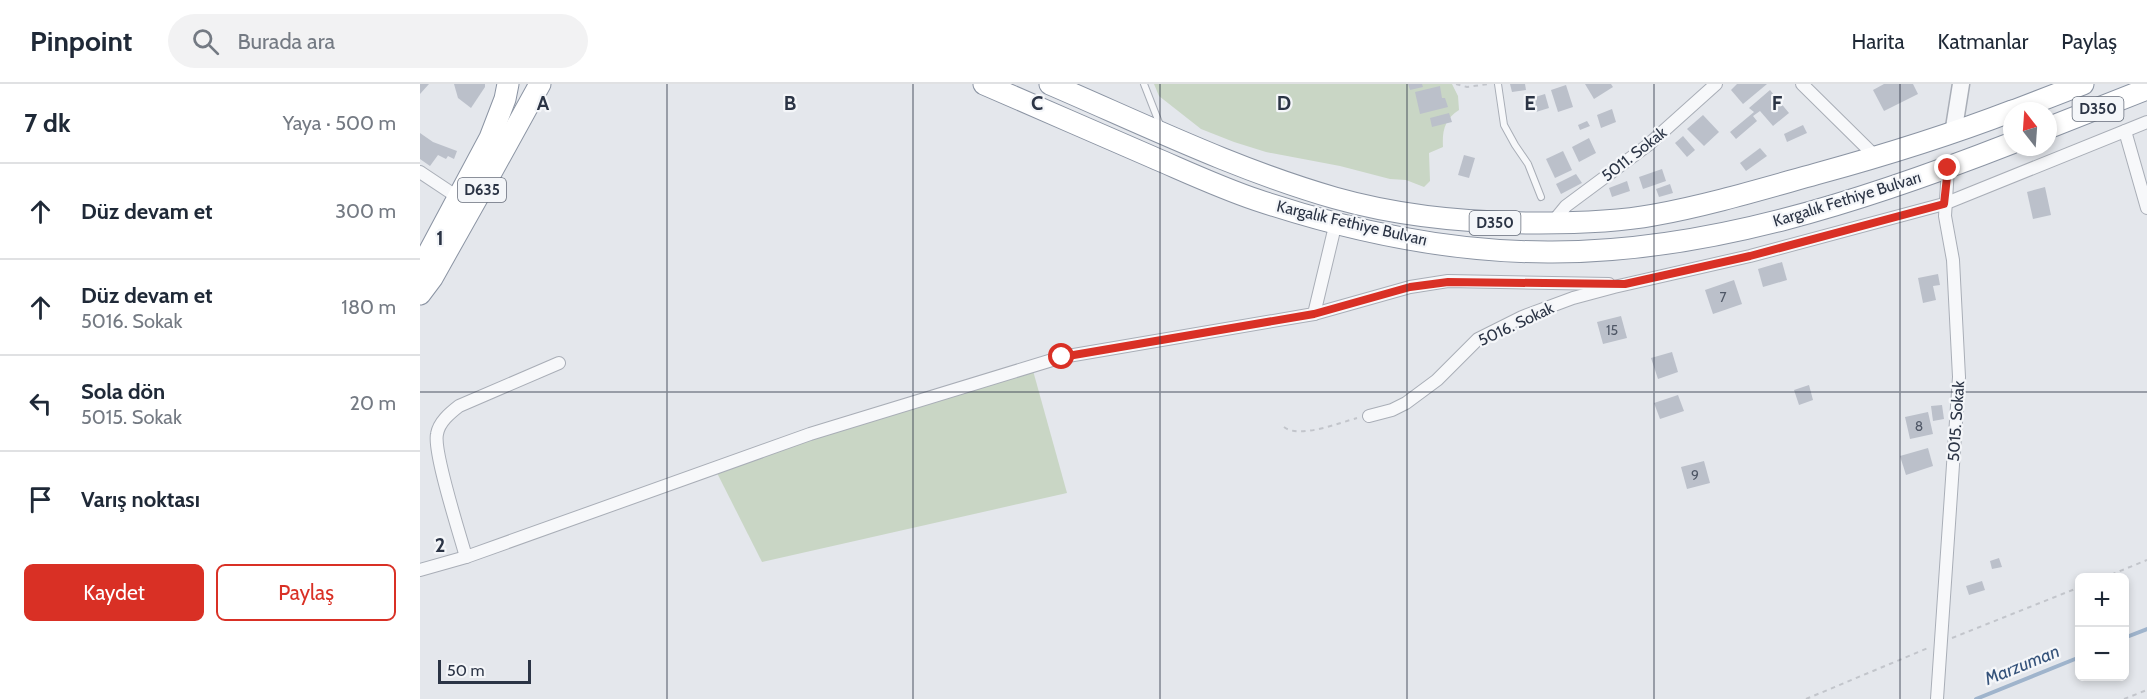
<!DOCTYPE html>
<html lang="tr">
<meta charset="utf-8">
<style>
body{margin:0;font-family:Cabin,sans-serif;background:#f2f2f3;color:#1f2937}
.controls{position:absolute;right:18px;bottom:18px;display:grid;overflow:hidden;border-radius:9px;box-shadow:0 3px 9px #0003}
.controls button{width:54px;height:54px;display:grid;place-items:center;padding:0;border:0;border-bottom:2px solid #e0e1e3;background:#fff;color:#1f2937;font:30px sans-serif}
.compass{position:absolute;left:1583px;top:18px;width:54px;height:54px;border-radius:50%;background:#fff;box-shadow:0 3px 9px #0003;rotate:343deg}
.scale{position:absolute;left:18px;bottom:15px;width:93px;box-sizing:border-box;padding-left:6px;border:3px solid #2b3445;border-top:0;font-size:16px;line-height:21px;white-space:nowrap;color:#2b3445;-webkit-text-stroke:4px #f4f6f9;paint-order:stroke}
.stop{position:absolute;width:18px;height:18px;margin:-14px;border:4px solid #d93025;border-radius:50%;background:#fff}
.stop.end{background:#d93025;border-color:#fff;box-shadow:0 2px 6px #0008}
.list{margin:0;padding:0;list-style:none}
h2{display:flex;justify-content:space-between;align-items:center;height:78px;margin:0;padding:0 24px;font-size:26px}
h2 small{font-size:20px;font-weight:400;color:#747a83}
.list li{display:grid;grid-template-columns:39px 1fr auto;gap:18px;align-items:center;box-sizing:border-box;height:96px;padding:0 24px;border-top:2px solid #e0e1e3}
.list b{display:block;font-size:22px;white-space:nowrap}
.list p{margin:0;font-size:20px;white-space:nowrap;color:#747a83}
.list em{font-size:20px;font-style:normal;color:#747a83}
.actions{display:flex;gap:12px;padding:18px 24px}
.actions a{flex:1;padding:14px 0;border:2px solid #d93025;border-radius:9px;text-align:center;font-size:21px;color:#d93025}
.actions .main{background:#d93025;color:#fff}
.icon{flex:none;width:33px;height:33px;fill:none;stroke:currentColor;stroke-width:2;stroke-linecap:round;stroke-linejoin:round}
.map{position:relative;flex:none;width:1727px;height:615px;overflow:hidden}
header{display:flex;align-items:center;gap:36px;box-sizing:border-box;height:84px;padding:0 30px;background:#fff;border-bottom:2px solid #e0e1e3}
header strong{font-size:28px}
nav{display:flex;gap:33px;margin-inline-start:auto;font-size:21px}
.search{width:420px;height:54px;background:#f2f2f3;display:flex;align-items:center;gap:15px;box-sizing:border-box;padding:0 21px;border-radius:33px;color:#747a83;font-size:22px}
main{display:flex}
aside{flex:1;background:#fff}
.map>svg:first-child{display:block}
</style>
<header>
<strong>Pinpoint</strong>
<div class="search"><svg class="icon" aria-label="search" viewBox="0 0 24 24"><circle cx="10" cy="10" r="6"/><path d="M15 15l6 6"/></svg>Burada ara</div>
<nav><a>Harita</a><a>Katmanlar</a><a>Paylaş</a></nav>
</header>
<main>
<aside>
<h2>7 dk<small>Yaya · 500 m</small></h2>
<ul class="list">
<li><svg class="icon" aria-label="ahead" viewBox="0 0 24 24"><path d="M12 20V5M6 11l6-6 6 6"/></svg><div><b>Düz devam et</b></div><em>300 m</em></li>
<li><svg class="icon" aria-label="ahead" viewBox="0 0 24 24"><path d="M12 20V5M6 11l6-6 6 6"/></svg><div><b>Düz devam et</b><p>5016. Sokak</p></div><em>180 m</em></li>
<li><svg class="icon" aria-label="left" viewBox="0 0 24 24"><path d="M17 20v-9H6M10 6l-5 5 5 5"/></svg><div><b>Sola dön</b><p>5015. Sokak</p></div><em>20 m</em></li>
<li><svg class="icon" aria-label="arrive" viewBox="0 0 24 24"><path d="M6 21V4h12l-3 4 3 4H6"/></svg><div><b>Varış noktası</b></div></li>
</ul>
<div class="actions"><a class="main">Kaydet</a><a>Paylaş</a></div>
</aside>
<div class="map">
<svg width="1727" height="615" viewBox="0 0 1727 615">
<rect width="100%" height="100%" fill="#e4e7ec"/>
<!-- green -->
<g fill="#c9d6c5">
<path d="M734,0H1032L1038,12L1039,26C1025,35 1022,46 1023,63L1009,69L1010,97L1004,103L986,96L970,95L920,82L846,68L814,58L781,45L739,12Z"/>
<polygon points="612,283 647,409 342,478 295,385"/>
</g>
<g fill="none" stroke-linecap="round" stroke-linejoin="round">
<!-- stream -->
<g stroke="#9fb4cc" stroke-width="4">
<polyline points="1704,554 1727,545"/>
<polyline points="1556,615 1660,573"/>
</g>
</g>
<!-- building -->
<g fill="#bbc0ca">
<polygon points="0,0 9,0 0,10"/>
<polygon points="34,0 65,0 65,3 51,24 38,14"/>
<polygon points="988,0 1002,0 1003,3 990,6"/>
<polygon points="1090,0 1105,0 1106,6 1092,8"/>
<polygon points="1165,0 1191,0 1193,3 1174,15"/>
<polygon points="1317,0 1347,0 1323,20 1311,6"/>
<polygon points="1464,0 1493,0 1498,10 1464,27 1453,6"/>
<polygon points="1146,1 1153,23 1138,28 1131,6"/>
<polygon points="1020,2 1022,14 1025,14 1028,23 1000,30 995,8"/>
<polygon points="1350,6 1369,29 1353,42 1340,27 1333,32 1337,37 1316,55 1310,48 1334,28 1329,24"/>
<polygon points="1125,10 1129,24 1116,28 1112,14"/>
<polygon points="1192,25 1196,38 1181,44 1177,31"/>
<polygon points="1029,29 1032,38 1012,43 1010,34"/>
<polygon points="1283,31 1299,48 1284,62 1267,45"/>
<polygon points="1167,37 1170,42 1160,46 1158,41"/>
<polygon points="1383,41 1387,49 1367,58 1364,50"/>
<polygon points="0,49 13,58 37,67 34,75 28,72 26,75 18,71 10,82 0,75"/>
<polygon points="1263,52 1275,66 1267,73 1255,59"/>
<polygon points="1169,54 1176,69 1159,78 1152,63"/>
<polygon points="1340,64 1347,72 1326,87 1320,79"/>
<polygon points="1143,67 1152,86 1135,94 1126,75"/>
<polygon points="1044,71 1055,74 1049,94 1038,91"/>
<polygon points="1242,85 1246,97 1223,105 1219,93"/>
<polygon points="1156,90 1162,99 1141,110 1136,100"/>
<polygon points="1207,97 1210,107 1192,113 1189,104"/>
<polygon points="1250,100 1253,109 1239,113 1236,105"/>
<polygon points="1625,103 1631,131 1613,135 1607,108"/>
<polygon points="1362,178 1367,196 1343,203 1338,185"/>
<polygon points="1518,190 1520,201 1513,202 1516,216 1503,219 1498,194"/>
<polygon points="1314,196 1322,220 1293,230 1285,206"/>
<polygon points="1201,232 1207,254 1183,260 1177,238"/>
<polygon points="1252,268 1258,288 1238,295 1231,274"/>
<polygon points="1389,301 1393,316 1379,321 1374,306"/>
<polygon points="1258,311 1264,327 1240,335 1234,319"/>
<polygon points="1522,321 1524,335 1513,337 1511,322"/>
<polygon points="1508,328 1513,350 1490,355 1485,333"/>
<polygon points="1508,364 1513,382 1486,391 1480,372"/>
<polygon points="1284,377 1290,399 1267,405 1261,383"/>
<polygon points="1579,474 1582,483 1572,485 1570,477"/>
<polygon points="1562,497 1565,506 1549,511 1546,502"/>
</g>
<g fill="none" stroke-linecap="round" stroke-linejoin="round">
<defs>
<g id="service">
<polyline points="724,0 740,41"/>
<polyline points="1078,0 1084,41 1095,61 1108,80 1121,113"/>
</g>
<g id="minor">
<polyline points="1382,0 1456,73"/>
<polyline points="1705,47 1727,124"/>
<polyline points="0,88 39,114"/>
<polyline points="1132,139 1146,122 1228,61 1296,0"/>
<polyline points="894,230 990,203 1028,197 1189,200"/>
<polyline points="949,332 972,326 986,319 1017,296 1058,255 1102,233 1153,214 1194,203 1330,172 1524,120 1727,38"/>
<path d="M46,473C40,451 13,368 17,350C19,338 30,329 39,322L139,279"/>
<polyline points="0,486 46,473 390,350 642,273 894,230 916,138"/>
<polyline points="1517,615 1539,293 1533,176 1525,132 1528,84"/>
</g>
<polyline id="tertiary" points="1533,50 1541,0"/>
<g id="trunk">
<path d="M564,0C620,24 676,49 732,73C767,88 801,104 837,116C930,147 1029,168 1128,168C1286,169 1446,116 1592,59"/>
<path d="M630,0C723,40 817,86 915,114C982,133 1049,139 1119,139C1157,139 1197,138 1234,131C1289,121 1342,105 1396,90C1462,72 1527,52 1592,27"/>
<polyline points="1593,27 1663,0"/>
<polyline points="1628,44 1727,5"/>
<polyline points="0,185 70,54 85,15 88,0"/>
<polyline points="0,210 12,194 62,105 120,0"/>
</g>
</defs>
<!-- service casing -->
<use href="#service" stroke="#a9aeb7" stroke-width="8"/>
<!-- minor casing -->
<use href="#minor" stroke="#a9aeb7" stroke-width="14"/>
<!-- tertiary casing -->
<use href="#tertiary" stroke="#a9aeb7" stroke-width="19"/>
<!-- trunk casing -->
<use href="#trunk" stroke="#8b94a3" stroke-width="23"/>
<!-- path -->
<g stroke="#c2c5cb" stroke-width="2" stroke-dasharray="4.5 4.5" stroke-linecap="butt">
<polyline points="1036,0 1047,3 1068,0"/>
<path d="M864,343C879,355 919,339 937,334"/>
<polyline points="1683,494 1727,476"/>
<polyline points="1532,554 1660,503"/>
<polyline points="1386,615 1508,564"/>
<polyline points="1704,615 1727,606"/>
</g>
<!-- service -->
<use href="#service" stroke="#f7f8fa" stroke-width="6"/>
<!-- minor -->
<use href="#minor" stroke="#f7f8fa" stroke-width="12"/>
<!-- tertiary -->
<use href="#tertiary" stroke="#f7f8fa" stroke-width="16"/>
<!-- trunk -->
<use href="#trunk" stroke="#fff" stroke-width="21"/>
</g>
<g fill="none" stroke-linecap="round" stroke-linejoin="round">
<!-- route -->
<polyline stroke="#d93025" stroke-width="8" points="642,273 894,230 990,203 1028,198 1205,200 1330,172 1524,120 1528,84"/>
</g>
<!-- grid -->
<path fill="none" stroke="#2b3445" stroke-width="1.5" stroke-opacity="0.55" d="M247,0V615M493,0V615M740,0V615M987,0V615M1234,0V615M1480,0V615M0,308H1727"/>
<g text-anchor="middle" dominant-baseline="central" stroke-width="4.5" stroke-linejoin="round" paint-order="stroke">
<!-- number labels -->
<g font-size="14" fill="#4f5766">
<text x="1303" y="213">7</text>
<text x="1192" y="246">15</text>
<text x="1499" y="342">8</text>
<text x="1275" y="391">9</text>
</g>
<!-- shield labels -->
<g fill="#f4f6f9" stroke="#676e7b" stroke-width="1.5">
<rect x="1652.5" y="13" width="51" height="24" rx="4.5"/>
<rect x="38" y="94" width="48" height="24" rx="4.5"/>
<rect x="1049.5" y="127" width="51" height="24" rx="4.5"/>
</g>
<g font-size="15" font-weight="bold" fill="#2b3445">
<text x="1678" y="25">D350</text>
<text x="62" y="106">D635</text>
<text x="1075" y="139">D350</text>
</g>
<!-- street labels -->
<g font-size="16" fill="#2b3445" stroke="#f4f6f9">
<text transform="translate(1214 70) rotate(-38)">5011. Sokak</text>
<text transform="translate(1427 115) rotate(-17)">Kargalık Fethiye Bulvarı</text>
<text transform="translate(932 139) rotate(13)">Kargalık Fethiye Bulvarı</text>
<text transform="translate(1096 240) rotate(-25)">5016. Sokak</text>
<text transform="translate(1536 337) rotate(-86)">5015. Sokak</text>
</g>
<!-- water labels -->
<g font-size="18" font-style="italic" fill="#34527a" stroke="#f4f6f9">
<text transform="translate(1602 581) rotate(-22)">Marzuman</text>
</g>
</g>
<g font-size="20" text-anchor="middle" font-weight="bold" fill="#2b3445" stroke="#f4f6f9" stroke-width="4.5" stroke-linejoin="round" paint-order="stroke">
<text x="123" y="26">A</text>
<text x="370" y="26">B</text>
<text x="617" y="26">C</text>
<text x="864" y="26">D</text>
<text x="1110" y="26">E</text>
<text x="1357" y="26">F</text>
<text x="20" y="161">1</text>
<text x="20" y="468">2</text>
</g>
</svg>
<div class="controls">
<button>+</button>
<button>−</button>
</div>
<svg class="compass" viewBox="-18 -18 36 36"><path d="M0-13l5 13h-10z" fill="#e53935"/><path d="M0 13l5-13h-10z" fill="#747a83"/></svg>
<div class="scale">50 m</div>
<div class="stop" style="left:642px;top:273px"></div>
<div class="stop end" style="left:1528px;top:84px"></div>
</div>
</main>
